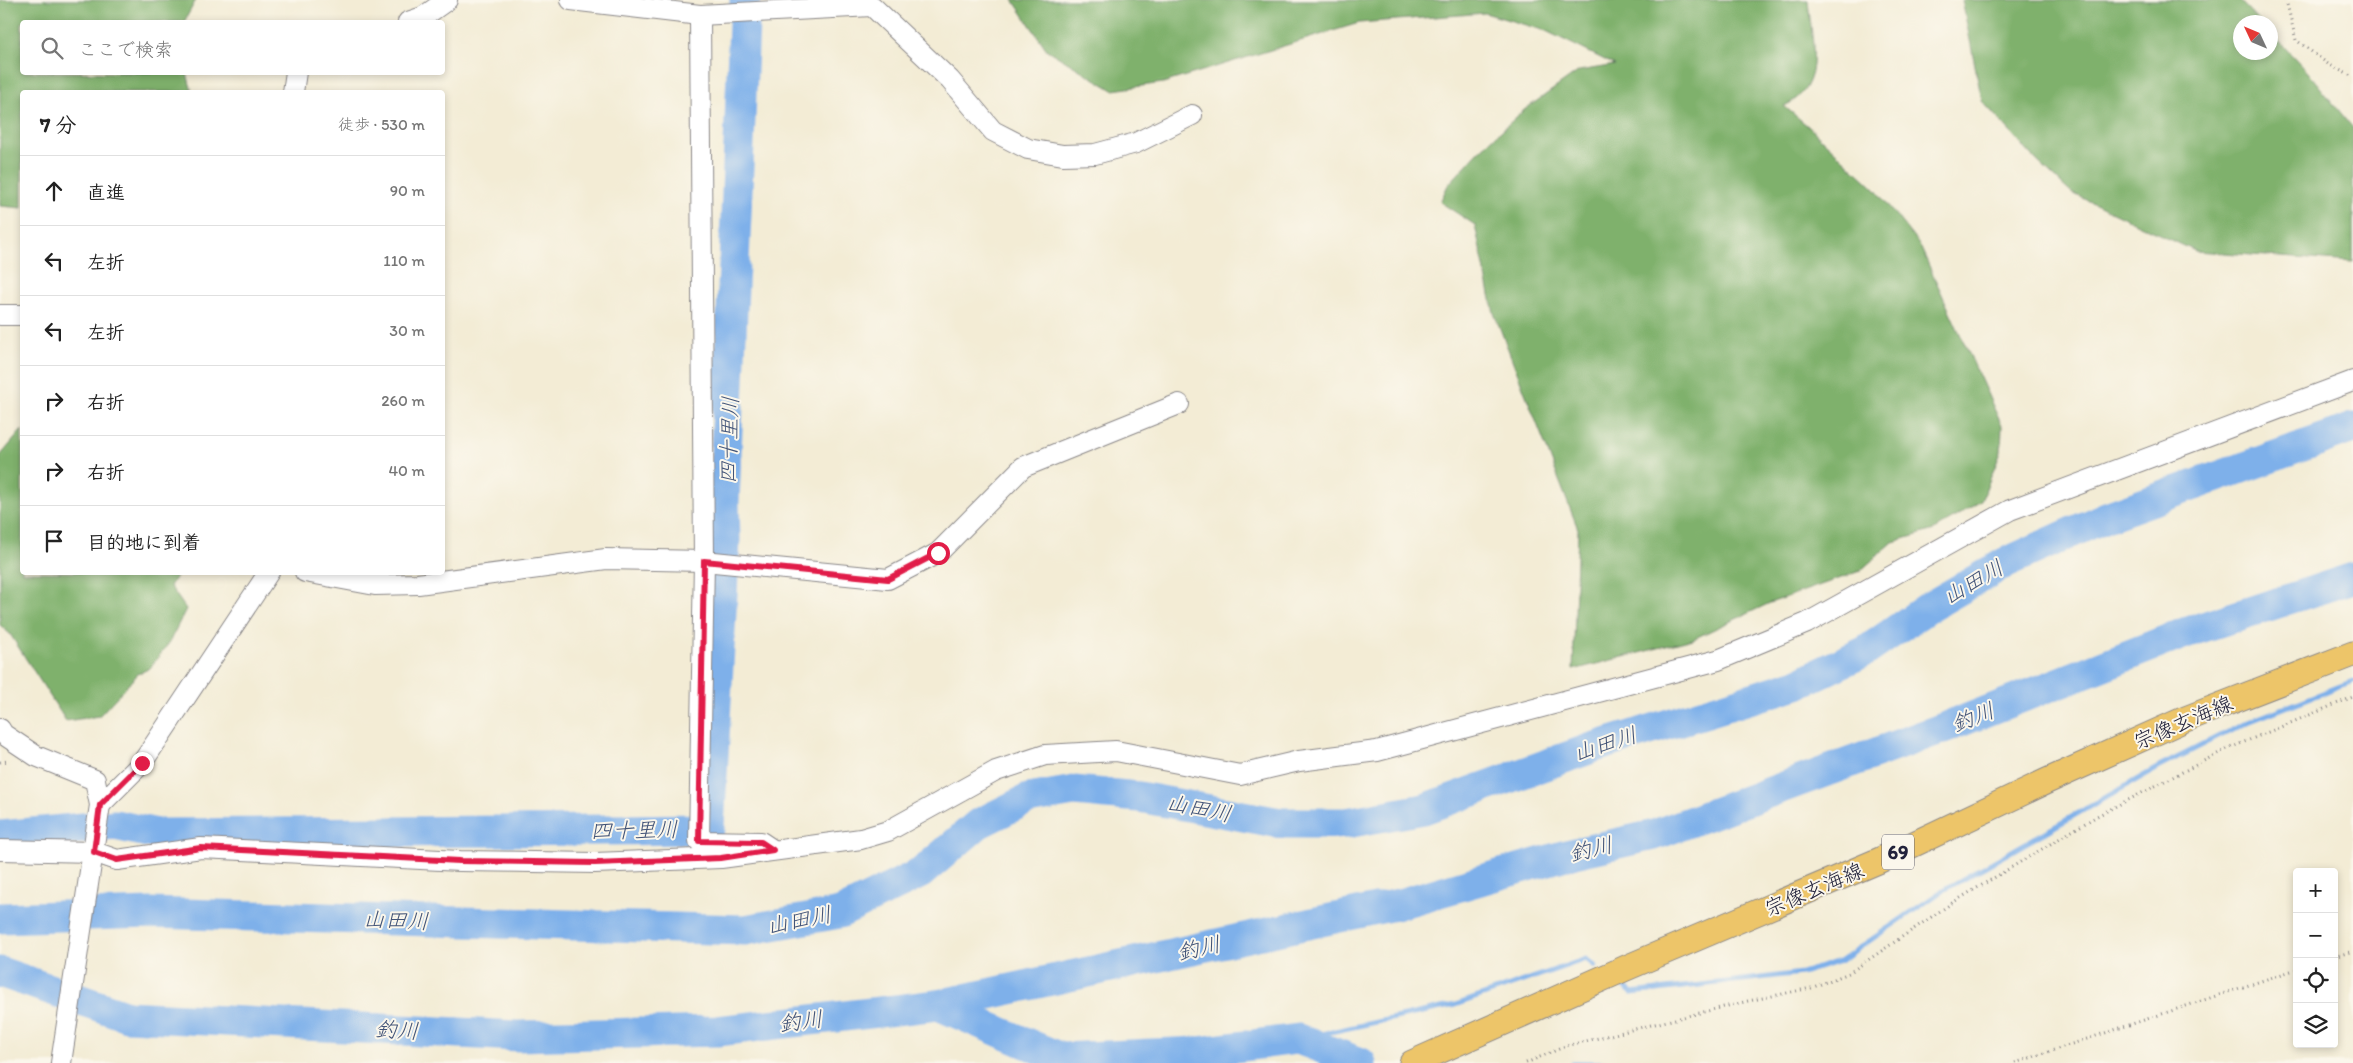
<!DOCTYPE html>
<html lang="ja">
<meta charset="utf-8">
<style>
body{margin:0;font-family:Itim,"Klee One",sans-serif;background:#f2f2f2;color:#222}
.controls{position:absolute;right:15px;bottom:15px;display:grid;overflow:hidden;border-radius:5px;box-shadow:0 2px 8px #0003}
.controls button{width:45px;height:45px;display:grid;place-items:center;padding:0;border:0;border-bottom:1px solid #e0e0e0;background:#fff;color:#222;font:25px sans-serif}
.compass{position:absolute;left:2233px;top:15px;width:45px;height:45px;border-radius:50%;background:#fff;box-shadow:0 2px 8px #0003;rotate:314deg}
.stop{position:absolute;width:15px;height:15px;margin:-11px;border:4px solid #e11d48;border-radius:50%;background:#fff}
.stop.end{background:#e11d48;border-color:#fff;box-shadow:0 1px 5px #0008}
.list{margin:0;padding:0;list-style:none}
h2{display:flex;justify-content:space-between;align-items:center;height:65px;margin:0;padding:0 20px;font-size:21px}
h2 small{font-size:16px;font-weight:400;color:#767676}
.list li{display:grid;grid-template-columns:32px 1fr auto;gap:15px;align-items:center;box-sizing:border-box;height:70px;padding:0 20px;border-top:1px solid #e0e0e0}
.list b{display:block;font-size:19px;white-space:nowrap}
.list em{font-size:16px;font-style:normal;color:#767676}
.icon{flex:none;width:28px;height:28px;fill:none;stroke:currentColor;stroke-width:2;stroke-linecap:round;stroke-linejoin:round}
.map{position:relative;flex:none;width:2353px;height:1063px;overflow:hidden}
.search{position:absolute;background:#fff;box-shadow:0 2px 8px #0003;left:20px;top:20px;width:425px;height:55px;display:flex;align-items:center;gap:12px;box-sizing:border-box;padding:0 18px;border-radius:5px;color:#767676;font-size:19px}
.panel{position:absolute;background:#fff;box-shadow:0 2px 8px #0003;left:20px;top:90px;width:425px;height:485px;border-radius:5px}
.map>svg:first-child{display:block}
</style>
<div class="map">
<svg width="2353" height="1063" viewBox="0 0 2353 1063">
<rect width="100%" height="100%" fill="#fbf7ec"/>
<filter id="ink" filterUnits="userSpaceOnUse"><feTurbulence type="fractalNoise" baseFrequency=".02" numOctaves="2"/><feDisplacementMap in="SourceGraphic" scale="10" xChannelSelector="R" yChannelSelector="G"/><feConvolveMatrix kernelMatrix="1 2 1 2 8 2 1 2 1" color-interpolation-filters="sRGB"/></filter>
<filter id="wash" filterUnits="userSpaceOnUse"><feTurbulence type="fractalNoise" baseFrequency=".0096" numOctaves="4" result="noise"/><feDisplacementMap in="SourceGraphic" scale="20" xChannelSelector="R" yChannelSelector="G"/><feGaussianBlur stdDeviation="1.12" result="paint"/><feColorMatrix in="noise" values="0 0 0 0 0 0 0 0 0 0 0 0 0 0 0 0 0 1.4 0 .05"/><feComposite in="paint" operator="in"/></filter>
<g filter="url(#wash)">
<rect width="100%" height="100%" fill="#f3ecd5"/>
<!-- forest -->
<g fill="#7fb16c" stroke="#506a54">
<polygon points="0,0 196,0 184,22 22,22 22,72 187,73 192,92 22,92 22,208 0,206"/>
<path d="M1013,0H1808C1811,39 1827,87 1784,106L1809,127L1875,189L1920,246L2002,426L2001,452L1981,501L1934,530L1893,542L1860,571L1770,603L1693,639L1573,670L1578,529L1494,313L1475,225L1440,202L1448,185L1478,152L1524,110L1579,71L1615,65L1546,31L1485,13L1359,23L1163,83L1113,90L1047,50Z"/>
<polygon points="1962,0 2239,0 2260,22 2240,22 2240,52 2270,52 2271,33 2307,71 2353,128 2353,262 2195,251 2070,192 2033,157 1982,101"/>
<polygon points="22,430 22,572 178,573 170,586 186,609 169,643 150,668 138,674 99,716 66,721 10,634 0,625 0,456"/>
</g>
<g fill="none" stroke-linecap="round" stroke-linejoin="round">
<!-- stream -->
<g stroke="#7eb0ea" stroke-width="5">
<polyline points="1625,987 1632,993 1802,973 1840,961 1942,891 2159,767 2248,722 2353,681"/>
<polyline points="1298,1039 1455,1005 1586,959 1595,966"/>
<polyline points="1573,1063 1614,1063"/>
</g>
<!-- river -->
<g stroke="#7eb0ea" stroke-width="31">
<polyline points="0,836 115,825 157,834 709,829 725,540 724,503 745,0"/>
<polyline points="0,918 150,913 745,930 840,913 921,873 978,824 1028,799 1074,791 1139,797 1281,823 1346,823 1424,809 1592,748 1797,684 1866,651 1926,609 2005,563 2106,517 2353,428"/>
<polyline points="0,972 127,1016 518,1036 717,1031 938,1005 1399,904 1566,855 1654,835 1957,723 2185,633 2353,578"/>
<polyline points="938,1005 1061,1058 1197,1052 1298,1039 1361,1063"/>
</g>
</g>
</g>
<g filter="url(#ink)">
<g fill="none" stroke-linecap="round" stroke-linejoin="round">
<defs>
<g id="minor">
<polyline points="571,0 700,15 872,6 950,80 993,131 1028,149 1063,155 1095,154 1136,143 1192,115"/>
<polyline points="700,15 704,561 699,841 761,842 773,850"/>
<polyline points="408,22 423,17 447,0"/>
<polyline points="293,92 296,72"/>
<polyline points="0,315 22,315"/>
<polyline points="305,572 375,585 418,584 606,559 704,561 888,579 938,553 1023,467 1179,404"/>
<polyline points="0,729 3,734 36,756 95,780 100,805 61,1063"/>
<polyline points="100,805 142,763 269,572"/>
<polyline points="0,850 94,852 117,860 201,848 460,861 595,863 721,858 861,839 888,831 996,771 1045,755 1116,751 1240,775 1299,761 1377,751 1718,660 1807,623 2010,510 2353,381"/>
</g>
<polyline id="major" points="1412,1063 1626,968 1878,861 2047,781 2183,720 2353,654"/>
</defs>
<!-- minor casing -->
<use href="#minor" stroke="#8a8788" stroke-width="22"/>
<!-- major casing -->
<use href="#major" stroke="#8a8788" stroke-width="27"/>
<!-- path -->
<g stroke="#8a8788" stroke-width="3" stroke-dasharray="1 4" stroke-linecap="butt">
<polyline points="2286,0 2296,40 2328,64 2353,77"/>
<polyline points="0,762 9,761"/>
<polyline points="2334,957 2353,951"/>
<polyline points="1526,1063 1566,1046 1748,1001 1811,988 1849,973 1952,903 2097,816 2225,750 2353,697"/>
<polyline points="2015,1063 2297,969"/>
</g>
<!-- minor -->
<use href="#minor" stroke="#fff" stroke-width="20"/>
<!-- major -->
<use href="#major" stroke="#edc569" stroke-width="25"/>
</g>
</g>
<g fill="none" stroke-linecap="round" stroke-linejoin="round" filter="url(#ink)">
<!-- route -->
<polyline stroke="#e11d48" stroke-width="6" points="142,763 100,805 94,852 117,860 201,848 460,861 595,863 721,858 773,850 761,842 699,841 704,561 888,579 938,553"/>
</g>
<g text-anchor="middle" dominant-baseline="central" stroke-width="4" stroke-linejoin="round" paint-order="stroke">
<!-- shield labels -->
<rect fill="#fbf7ec" stroke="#636270" stroke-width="1" x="1882" y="834.5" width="32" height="35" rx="4"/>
<g font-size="20" font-weight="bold" fill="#22223b">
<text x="1898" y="852">69</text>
</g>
<!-- street labels -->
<g font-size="21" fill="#22223b" stroke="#fbf7ec">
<text transform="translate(2183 722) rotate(-23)">宗像玄海線</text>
<text transform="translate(1814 889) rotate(-23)">宗像玄海線</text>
</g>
<!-- water labels -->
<g font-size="22" font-style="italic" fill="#425478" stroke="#fbf7ec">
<text transform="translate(729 440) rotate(-88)">四十里川</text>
<text transform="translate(1973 582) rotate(-30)">山田川</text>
<text transform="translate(1973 717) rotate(-21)">釣川</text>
<text transform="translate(1605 744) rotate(-18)">山田川</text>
<text transform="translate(1199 808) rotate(11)">山田川</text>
<text transform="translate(634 830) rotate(-1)">四十里川</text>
<text transform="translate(1591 849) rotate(-13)">釣川</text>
<text transform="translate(396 920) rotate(2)">山田川</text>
<text transform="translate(799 920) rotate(-11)">山田川</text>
<text transform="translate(1199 948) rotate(-12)">釣川</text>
<text transform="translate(801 1021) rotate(-7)">釣川</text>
<text transform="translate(397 1030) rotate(3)">釣川</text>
</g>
</g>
</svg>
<div class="controls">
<button>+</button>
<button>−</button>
<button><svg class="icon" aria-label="locate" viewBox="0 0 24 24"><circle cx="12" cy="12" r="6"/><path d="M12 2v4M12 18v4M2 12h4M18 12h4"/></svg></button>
<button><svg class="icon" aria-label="layers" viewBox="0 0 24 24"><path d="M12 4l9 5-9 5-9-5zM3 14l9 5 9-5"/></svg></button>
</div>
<svg class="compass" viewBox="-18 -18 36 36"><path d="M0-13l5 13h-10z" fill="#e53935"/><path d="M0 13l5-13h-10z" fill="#767676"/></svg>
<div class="stop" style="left:938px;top:553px"></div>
<div class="stop end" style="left:142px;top:763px"></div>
<div class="search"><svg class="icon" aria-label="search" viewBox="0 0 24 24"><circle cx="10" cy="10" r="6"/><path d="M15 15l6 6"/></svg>ここで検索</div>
<section class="panel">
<h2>7 分<small>徒歩 · 530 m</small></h2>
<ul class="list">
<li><svg class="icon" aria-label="ahead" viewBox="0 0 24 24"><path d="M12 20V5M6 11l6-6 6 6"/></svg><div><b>直進</b></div><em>90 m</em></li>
<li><svg class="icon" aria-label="left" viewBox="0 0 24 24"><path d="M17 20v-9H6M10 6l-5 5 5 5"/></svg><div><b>左折</b></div><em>110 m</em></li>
<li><svg class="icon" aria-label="left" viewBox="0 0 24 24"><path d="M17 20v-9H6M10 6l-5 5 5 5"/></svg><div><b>左折</b></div><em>30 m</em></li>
<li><svg class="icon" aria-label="right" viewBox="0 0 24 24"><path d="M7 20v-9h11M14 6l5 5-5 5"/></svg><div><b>右折</b></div><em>260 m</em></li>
<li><svg class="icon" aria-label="right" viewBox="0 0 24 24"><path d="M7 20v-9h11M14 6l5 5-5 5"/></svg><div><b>右折</b></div><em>40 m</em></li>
<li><svg class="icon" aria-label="arrive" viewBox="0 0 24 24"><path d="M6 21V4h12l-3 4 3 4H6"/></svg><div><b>目的地に到着</b></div></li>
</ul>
</section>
</div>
